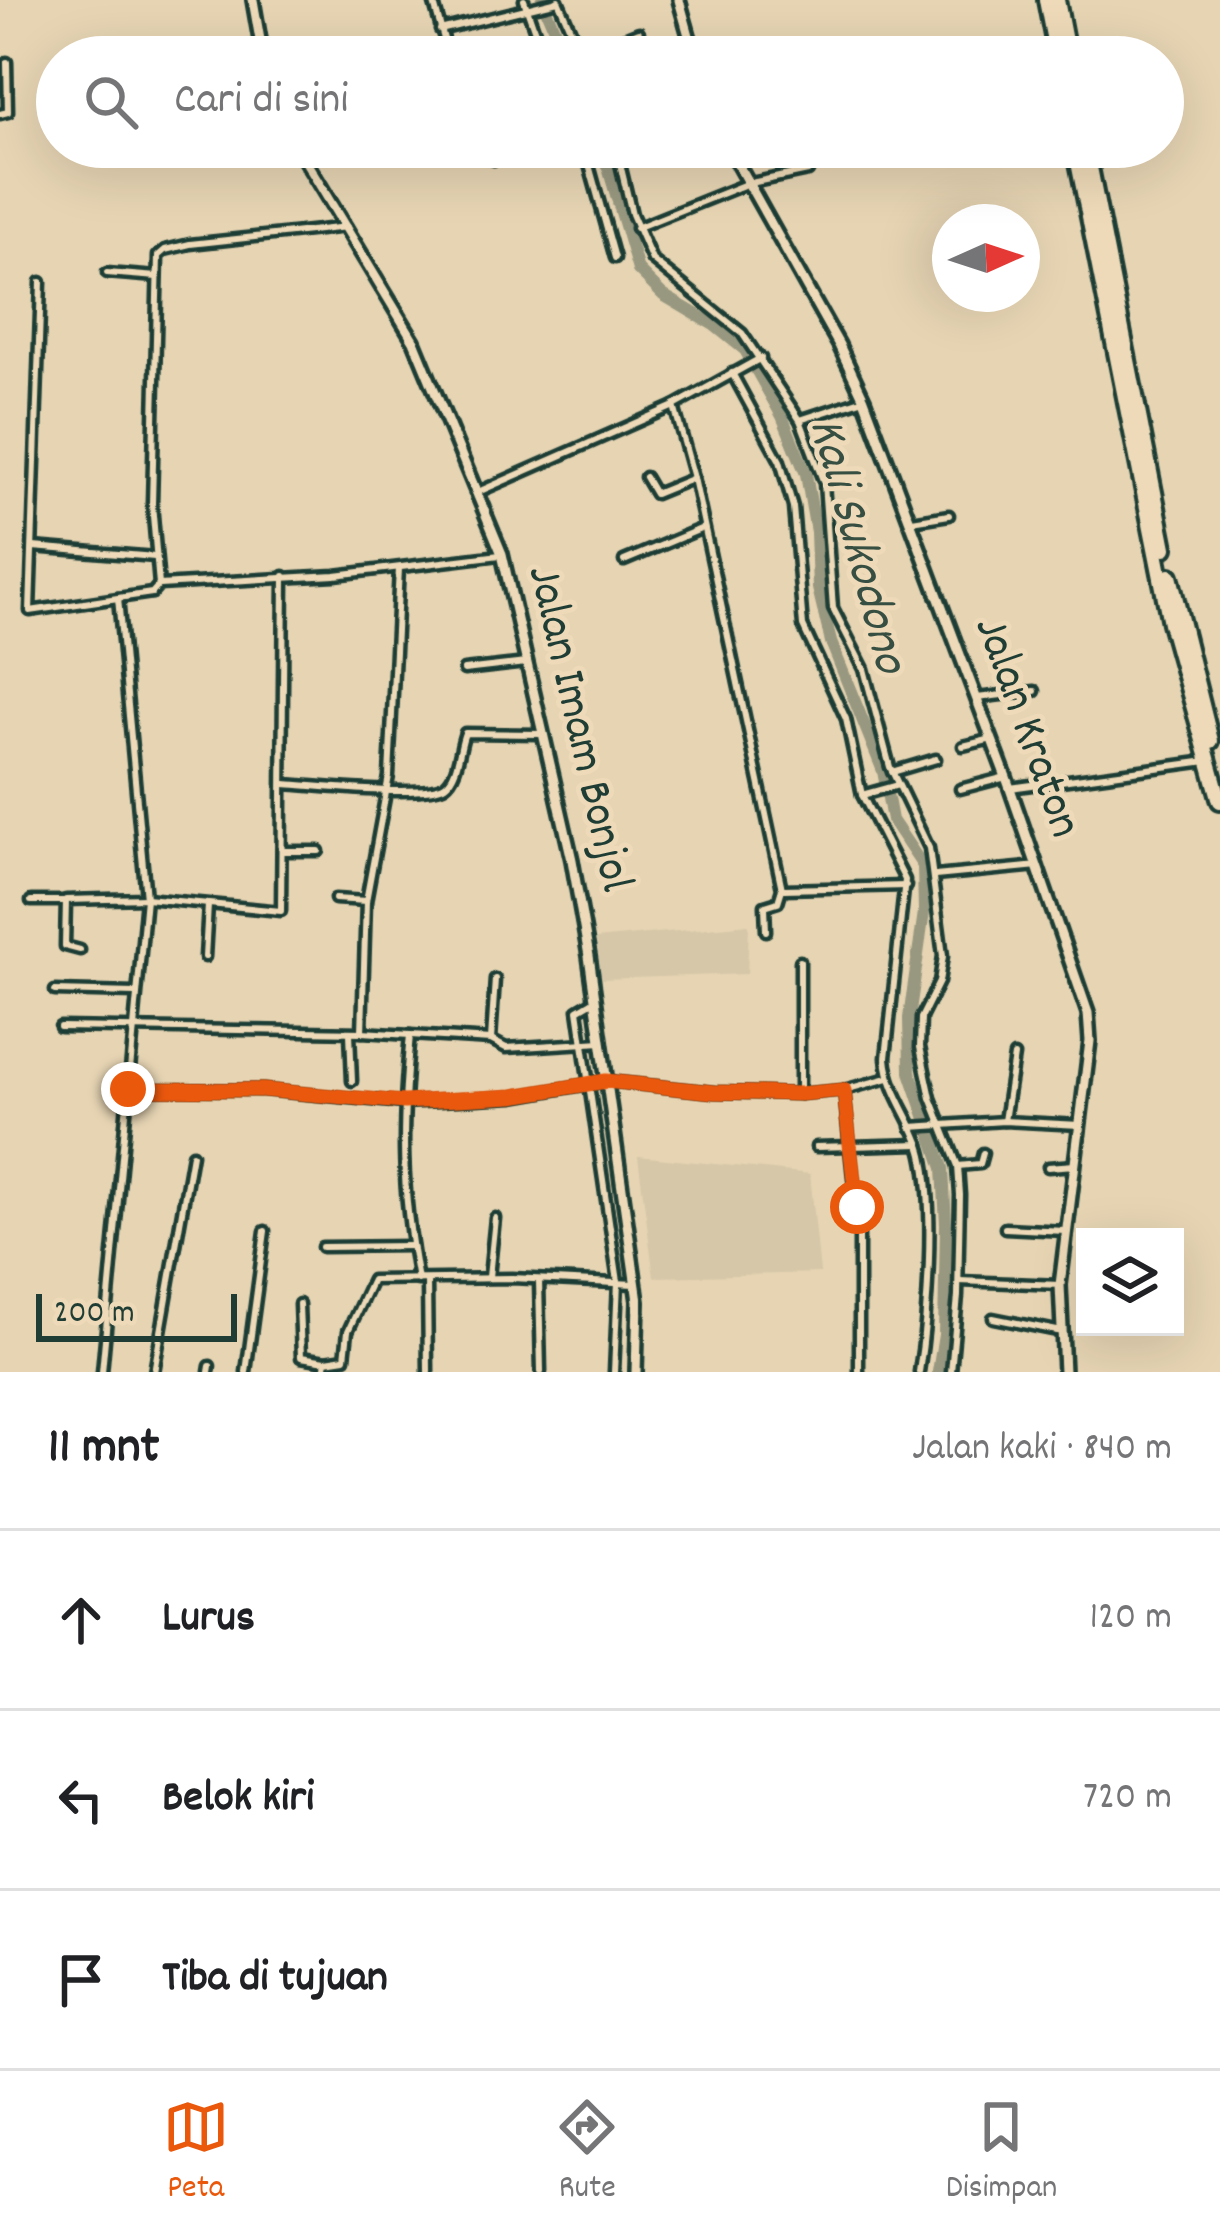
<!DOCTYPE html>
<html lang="id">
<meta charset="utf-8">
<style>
body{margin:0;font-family:Dekko,sans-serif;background:#f6f6f6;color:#202124}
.controls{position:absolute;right:36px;bottom:36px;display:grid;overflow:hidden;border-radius:0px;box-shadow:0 12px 48px #0002}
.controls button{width:108px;height:108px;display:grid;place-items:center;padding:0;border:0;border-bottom:3px solid #e0e0e0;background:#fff;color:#202124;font:60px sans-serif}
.compass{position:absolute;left:932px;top:204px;width:108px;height:108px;border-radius:50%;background:#fff;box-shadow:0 12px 48px #0002;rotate:87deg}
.scale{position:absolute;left:36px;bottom:30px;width:201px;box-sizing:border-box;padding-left:12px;border:6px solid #1f3d34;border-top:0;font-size:33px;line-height:42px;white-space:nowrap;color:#1f3d34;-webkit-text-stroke:9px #eedab8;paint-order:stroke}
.stop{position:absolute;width:36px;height:36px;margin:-27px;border:9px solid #ea580c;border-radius:50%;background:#fff}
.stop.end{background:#ea580c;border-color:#fff;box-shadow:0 3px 12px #0008}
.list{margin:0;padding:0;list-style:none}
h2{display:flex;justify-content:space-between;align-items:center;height:156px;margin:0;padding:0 48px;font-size:51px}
h2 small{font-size:39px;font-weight:400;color:#757577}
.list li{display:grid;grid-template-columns:78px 1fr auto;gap:36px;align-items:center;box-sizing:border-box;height:180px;padding:0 48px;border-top:3px solid #e0e0e0}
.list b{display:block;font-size:45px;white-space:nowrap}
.list em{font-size:39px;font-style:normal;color:#757577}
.icon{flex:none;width:66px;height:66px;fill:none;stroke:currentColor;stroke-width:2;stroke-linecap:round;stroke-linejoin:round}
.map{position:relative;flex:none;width:1220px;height:1372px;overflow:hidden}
.search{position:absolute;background:#fff;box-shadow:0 12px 48px #0002;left:36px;right:36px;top:36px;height:132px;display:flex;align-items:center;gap:30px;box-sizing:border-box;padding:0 42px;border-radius:66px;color:#757577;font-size:45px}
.sheet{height:696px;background:#fff}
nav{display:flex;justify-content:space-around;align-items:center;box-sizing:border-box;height:168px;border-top:3px solid #e0e0e0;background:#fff;font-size:33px;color:#757577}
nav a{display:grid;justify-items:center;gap:6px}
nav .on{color:#ea580c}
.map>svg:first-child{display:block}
</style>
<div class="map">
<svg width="1220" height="1372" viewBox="0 0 1220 1372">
<rect width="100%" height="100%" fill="#e6d4b3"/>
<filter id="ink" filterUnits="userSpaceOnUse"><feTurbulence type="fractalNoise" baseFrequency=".00833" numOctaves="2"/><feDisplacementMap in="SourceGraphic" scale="24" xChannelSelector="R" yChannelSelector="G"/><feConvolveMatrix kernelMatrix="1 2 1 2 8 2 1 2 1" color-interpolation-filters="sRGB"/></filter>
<g filter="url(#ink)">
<!-- built -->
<g fill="#d6c7a8">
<polygon points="749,924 747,974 600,979 596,939"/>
<polygon points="638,1156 810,1174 820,1273 654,1277"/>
</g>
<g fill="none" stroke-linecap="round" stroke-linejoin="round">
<!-- river -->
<g stroke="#989880" stroke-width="12">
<polyline points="542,0 566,57"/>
<polyline points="602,147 638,270 663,295 714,325 745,350 782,416 806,474 816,532 818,588 831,642 883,771 892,820 923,866 924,912 909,1018 910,1072 943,1168 946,1224 944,1335 938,1372"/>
</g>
<defs>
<g id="street">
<polyline points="433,0 449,57"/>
<polyline points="524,0 544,57"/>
<polyline points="558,0 581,54"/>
<polyline points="440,30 558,1"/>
<polyline points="767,51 768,57"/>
<polyline points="581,55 639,32"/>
<polyline points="0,114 8,112 7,62"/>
<polyline points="482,147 486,156 494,160 530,147"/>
<polyline points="584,147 615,258"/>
<polyline points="616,147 632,214 652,260 742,333 800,420 824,483 833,608 864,669 890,767 929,848 943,956 939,982 921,1018 920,1047 931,1098 958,1166 960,1195 958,1296 951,1372"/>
<polyline points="636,228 746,184 808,171 811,163 803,147"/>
<polyline points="107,273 157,277"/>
<polyline points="41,282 30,611 118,598"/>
<path d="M732,373L780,461L793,507L803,626L846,719L862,795L905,880L886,1058C889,1095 915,1121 923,1155C935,1209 928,1316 919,1372"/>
<polyline points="674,406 694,478 782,889 778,902 765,906 766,931"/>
<polyline points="800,420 864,399"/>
<polyline points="645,477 655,494 694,478"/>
<polyline points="478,492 674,406 761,358"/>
<polyline points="912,521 949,515"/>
<polyline points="33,547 155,557"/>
<polyline points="624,561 703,528"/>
<polyline points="159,585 152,504 158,256 165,250 190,244 347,227"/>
<polyline points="464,670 526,663"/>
<polyline points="977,698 1035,691"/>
<polyline points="963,746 992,739"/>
<polyline points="892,772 936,759"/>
<path d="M285,784C313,786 427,798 445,785C459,775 459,747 465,733L542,734"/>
<polyline points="1010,788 1207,761"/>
<polyline points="960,789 1006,777"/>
<polyline points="862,795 898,785"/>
<polyline points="283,851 319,851"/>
<polyline points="935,876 1038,866"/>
<polyline points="784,889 906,886"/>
<polyline points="335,899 366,901"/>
<polyline points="31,901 66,901"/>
<polyline points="80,950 65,946 66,900 146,898 281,911 284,576"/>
<polyline points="205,957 208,905"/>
<polyline points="800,961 800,1094"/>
<polyline points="55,991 135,993"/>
<polyline points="595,1000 578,1010 618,1282 614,1372"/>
<polyline points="60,1027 362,1032 491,1040 506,1048 602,1042"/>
<polyline points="362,1032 366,901 389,776 399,568"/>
<polyline points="350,1033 352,1081"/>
<path d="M410,1035C401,1128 401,1188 418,1280"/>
<polyline points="491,1040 495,979"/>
<polyline points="128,1089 263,1090 404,1103 513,1097 606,1081 714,1092 800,1094 844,1090 888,1078"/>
<polyline points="844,1090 859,1236 859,1372"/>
<polyline points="1004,1121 1014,1056"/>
<polyline points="911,1127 1004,1121 1080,1125"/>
<polyline points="816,1147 920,1144"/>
<polyline points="958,1166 980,1164 983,1153"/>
<polyline points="1048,1167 1075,1165"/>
<polyline points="1005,1228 1065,1231"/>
<polyline points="322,1247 412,1246"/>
<polyline points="489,1277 495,1218"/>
<polyline points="427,1280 428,1372"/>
<polyline points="539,1280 541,1372"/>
<polyline points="959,1281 1060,1285"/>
<polyline points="299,1304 301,1357 326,1361"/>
<polyline points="993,1318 1062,1332"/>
<polyline points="102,1372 146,898 118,598 152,593 159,585 335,575 500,555"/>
<polyline points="154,1372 192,1154"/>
<polyline points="209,1372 210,1366"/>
<polyline points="246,1372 265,1231"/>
<polyline points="324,1372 326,1361 345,1358 348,1331 372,1280 512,1278 635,1284"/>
</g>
<g id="secondary">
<polyline points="253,0 263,57"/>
<polyline points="679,0 695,57"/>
<polyline points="297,147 414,341 502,554 572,860 589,956 638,1301 636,1372"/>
<polyline points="728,147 839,345 864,399 1006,777 1088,1013 1090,1041 1060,1285 1064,1372"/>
</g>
<g id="highway">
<polyline points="1046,0 1057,57"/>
<polyline points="1057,0 1068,57"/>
<polyline points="1075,147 1170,623 1220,801"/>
<polyline points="1086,147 1165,548"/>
<polyline points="1170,576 1211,741"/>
</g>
</defs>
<!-- street casing -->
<use href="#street" stroke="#1f3d34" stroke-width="15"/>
<!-- secondary casing -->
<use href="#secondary" stroke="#1f3d34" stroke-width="18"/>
<!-- highway casing -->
<use href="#highway" stroke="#1f3d34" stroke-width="22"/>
<!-- street -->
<use href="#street" stroke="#eedab8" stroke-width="6"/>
<!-- secondary -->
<use href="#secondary" stroke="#eedab8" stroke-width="9"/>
<!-- highway -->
<use href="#highway" stroke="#eedab8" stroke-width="14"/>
</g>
</g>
<g fill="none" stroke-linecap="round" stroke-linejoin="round" filter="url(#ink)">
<!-- route -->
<polyline stroke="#ea580c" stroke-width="15" points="128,1089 263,1090 404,1102 513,1096 606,1081 714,1092 800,1094 844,1090 857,1207"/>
</g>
<g text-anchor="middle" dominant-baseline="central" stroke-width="10" stroke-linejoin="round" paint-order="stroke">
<!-- street labels -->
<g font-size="48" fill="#1f3d34" stroke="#eedab8">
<text transform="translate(1025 728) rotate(70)">Jalan Kraton</text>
<text transform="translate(577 729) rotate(77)">Jalan Imam Bonjol</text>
</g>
<!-- water labels -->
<g font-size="51" font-style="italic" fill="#374f43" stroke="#eedab8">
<text transform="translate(855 546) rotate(75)">Kali Sukodono</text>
</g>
</g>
</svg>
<div class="controls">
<button><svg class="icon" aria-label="layers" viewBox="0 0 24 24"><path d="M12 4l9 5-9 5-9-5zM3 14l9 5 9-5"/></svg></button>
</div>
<svg class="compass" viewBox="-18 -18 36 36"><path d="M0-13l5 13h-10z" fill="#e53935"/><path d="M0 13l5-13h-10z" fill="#757577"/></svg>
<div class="scale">200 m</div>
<div class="stop" style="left:857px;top:1207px"></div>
<div class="stop end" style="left:128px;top:1089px"></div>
<div class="search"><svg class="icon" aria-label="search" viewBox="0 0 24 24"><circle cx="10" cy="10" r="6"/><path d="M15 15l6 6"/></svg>Cari di sini</div>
</div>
<section class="sheet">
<h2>11 mnt<small>Jalan kaki · 840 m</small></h2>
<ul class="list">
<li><svg class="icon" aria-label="ahead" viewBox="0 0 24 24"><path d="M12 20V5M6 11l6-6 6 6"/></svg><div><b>Lurus</b></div><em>120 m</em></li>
<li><svg class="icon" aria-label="left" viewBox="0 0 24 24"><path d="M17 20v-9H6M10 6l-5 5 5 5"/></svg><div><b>Belok kiri</b></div><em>720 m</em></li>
<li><svg class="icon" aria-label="arrive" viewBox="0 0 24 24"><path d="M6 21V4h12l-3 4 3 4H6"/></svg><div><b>Tiba di tujuan</b></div></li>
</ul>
</section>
<nav>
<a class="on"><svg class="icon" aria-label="map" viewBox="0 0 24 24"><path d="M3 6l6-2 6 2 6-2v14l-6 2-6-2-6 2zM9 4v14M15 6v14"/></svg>Peta</a>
<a><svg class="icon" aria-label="directions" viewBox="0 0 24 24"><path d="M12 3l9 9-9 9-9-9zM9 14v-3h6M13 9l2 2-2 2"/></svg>Rute</a>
<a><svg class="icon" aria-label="saved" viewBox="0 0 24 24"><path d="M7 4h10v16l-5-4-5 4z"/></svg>Disimpan</a>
</nav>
